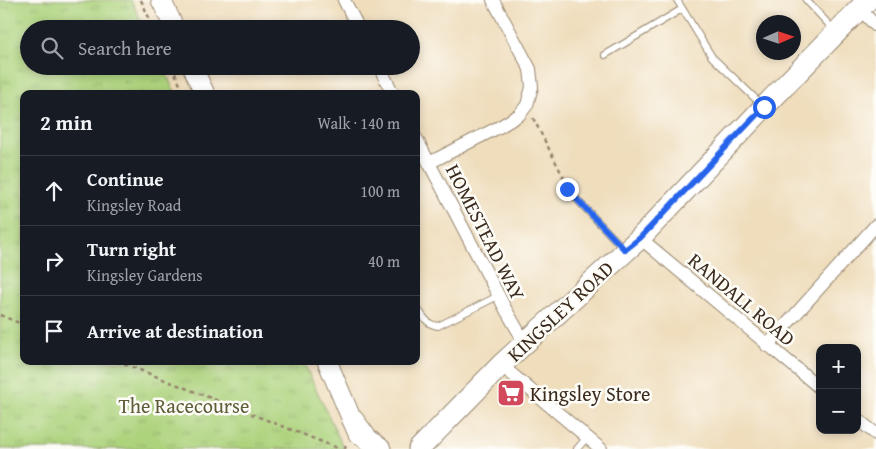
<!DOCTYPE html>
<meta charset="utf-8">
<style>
body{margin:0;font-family:"Gentium Book Plus",serif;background:#20242c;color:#f1f3f6}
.controls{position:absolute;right:15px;bottom:15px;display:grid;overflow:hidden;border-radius:10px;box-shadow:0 2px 8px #0003}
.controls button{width:45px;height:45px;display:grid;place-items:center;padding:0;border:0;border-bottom:1px solid #363941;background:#171b24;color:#f1f3f6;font:25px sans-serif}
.compass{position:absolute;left:756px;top:15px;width:45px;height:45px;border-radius:50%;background:#171b24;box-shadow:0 2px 8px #0003;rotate:87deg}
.stop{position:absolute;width:15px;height:15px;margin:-11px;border:4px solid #2563eb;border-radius:50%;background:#fff}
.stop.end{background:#2563eb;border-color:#fff;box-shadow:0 1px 5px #0008}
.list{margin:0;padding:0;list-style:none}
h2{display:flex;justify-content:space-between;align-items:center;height:65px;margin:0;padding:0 20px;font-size:21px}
h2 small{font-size:16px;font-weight:400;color:#9ea1a6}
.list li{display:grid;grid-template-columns:32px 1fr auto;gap:15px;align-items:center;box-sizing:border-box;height:70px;padding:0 20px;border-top:1px solid #363941}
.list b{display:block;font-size:19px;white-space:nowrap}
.list p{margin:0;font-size:16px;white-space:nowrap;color:#9ea1a6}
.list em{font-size:16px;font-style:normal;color:#9ea1a6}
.icon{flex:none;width:28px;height:28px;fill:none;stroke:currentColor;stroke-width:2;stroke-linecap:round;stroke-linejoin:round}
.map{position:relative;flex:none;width:876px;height:449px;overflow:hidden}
.search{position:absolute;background:#171b24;box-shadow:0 2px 8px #0003;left:20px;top:20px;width:400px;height:55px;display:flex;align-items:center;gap:12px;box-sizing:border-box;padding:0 18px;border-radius:28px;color:#9ea1a6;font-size:19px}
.panel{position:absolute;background:#171b24;box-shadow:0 2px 8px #0003;left:20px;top:90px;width:400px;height:275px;border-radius:10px}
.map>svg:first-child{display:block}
</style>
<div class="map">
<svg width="876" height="449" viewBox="0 0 876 449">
<defs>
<pattern id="grass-tufts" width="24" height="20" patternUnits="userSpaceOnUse" patternTransform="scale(1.25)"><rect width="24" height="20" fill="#add37d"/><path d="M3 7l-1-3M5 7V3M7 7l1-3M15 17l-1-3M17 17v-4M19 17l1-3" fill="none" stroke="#96b56c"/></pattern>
</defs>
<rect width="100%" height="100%" fill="#fdfcf7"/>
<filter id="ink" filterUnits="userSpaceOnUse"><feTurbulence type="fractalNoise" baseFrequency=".02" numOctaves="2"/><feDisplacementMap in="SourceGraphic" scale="10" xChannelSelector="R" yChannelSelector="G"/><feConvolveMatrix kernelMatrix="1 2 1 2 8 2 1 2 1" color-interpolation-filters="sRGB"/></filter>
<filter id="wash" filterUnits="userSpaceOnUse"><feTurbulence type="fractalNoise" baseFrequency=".0096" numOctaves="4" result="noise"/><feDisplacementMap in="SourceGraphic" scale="20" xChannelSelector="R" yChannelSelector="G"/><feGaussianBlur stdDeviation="1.12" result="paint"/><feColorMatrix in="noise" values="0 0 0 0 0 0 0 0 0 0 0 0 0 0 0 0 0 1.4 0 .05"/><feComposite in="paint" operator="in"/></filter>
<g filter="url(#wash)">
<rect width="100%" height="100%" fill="#efddbc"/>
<!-- grass -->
<polygon fill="url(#grass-tufts)" stroke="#747e4e" points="0,0 131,0 145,29 29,29 29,66 162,66 176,94 24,94 24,361 303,361 344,449 0,449"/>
</g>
<g filter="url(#ink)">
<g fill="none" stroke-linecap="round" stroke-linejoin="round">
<defs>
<g id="lane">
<polyline points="677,0 712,57 762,105"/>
<polyline points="806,0 834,30"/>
<polyline points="605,55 682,9"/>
<polyline points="567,189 623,248"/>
<path d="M416,306C422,315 427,325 438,326L498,296"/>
<polyline points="577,449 587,437"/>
</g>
<g id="street">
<polyline points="344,0 359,29"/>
<polyline points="860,9 876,26"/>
<polyline points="379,66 393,94"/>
<polyline points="416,138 506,310 525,343"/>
<polyline points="429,163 501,126 519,115 527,105 532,87 530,69 493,0"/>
<polyline points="640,238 820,388"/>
<polyline points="767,346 876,225"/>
<polyline points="501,365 601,449"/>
<polyline points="857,419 876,434"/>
</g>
<g id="secondary">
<polyline points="161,0 175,29"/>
<polyline points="192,66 205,94"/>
<polyline points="327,361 358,434"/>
</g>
<g id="primary">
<polyline points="353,420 367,439 380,449"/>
<polyline points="419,449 501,365 640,238 764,107 868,0"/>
</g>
</defs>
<!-- lane casing -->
<use href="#lane" stroke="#95846d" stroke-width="8"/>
<!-- street casing -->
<use href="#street" stroke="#95846d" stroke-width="14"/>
<!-- secondary casing -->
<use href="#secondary" stroke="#95846d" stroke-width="21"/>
<!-- primary casing -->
<use href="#primary" stroke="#95846d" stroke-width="23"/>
<!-- path -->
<g stroke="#95846d" stroke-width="2.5" stroke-dasharray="4 4" stroke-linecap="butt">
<polyline points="141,0 154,29"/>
<polyline points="172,66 184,94"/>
<polyline points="533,118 565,180"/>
<polyline points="0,315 24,325"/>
<polyline points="117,361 340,449"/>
<polyline points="345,449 346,442"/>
</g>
<!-- lane -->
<use href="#lane" stroke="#fff" stroke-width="6"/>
<!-- street -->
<use href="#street" stroke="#fff" stroke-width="12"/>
<!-- secondary -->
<use href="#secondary" stroke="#fff" stroke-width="19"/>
<!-- primary -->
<use href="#primary" stroke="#fff" stroke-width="21"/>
</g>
</g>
<g fill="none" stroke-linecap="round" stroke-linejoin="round" filter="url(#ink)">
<!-- route -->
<polyline stroke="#2563eb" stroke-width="6" points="567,189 625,250 640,238 764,107"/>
</g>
<!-- icons -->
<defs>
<symbol id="supermarket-square" viewBox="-11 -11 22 22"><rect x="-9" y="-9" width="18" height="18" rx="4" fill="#d1495b" stroke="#fdfcf7"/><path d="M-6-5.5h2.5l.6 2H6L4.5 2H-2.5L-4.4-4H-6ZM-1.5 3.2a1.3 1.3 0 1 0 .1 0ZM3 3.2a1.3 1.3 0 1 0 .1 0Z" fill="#fff"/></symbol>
</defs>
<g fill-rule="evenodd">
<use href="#supermarket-square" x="495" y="377" width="32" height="32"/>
</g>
<g text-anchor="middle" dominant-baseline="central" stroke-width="5" stroke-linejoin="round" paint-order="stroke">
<!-- street labels -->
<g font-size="20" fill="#3b2a1e" stroke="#fdfcf7">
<text transform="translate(486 232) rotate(63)">HOMESTEAD WAY</text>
<text transform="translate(742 299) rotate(40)">RANDALL ROAD</text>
<text transform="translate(560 311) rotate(-43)">KINGSLEY ROAD</text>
</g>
<!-- poi labels -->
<g font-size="20" fill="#3b2a1e" stroke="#fdfcf7" text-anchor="start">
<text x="530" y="393">Kingsley Store</text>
</g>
<!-- park labels -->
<g font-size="20" fill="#5d5d3a" stroke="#fdfcf7">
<text x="184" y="405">The Racecourse</text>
</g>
</g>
</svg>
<div class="controls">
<button>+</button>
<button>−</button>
</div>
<svg class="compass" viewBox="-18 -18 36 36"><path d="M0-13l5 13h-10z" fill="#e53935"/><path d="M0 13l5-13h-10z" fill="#9ea1a6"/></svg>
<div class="stop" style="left:764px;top:107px"></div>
<div class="stop end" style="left:567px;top:189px"></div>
<div class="search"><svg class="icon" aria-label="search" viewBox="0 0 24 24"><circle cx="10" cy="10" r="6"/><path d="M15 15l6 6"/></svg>Search here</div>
<section class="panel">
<h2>2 min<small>Walk · 140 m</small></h2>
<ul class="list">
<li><svg class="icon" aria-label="ahead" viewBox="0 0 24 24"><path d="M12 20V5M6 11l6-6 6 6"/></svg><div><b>Continue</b><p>Kingsley Road</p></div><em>100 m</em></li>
<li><svg class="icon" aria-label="right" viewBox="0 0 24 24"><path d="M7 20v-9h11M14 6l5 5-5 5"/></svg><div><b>Turn right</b><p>Kingsley Gardens</p></div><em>40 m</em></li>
<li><svg class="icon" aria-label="arrive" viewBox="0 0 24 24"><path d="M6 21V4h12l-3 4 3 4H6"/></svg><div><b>Arrive at destination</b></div></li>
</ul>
</section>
</div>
